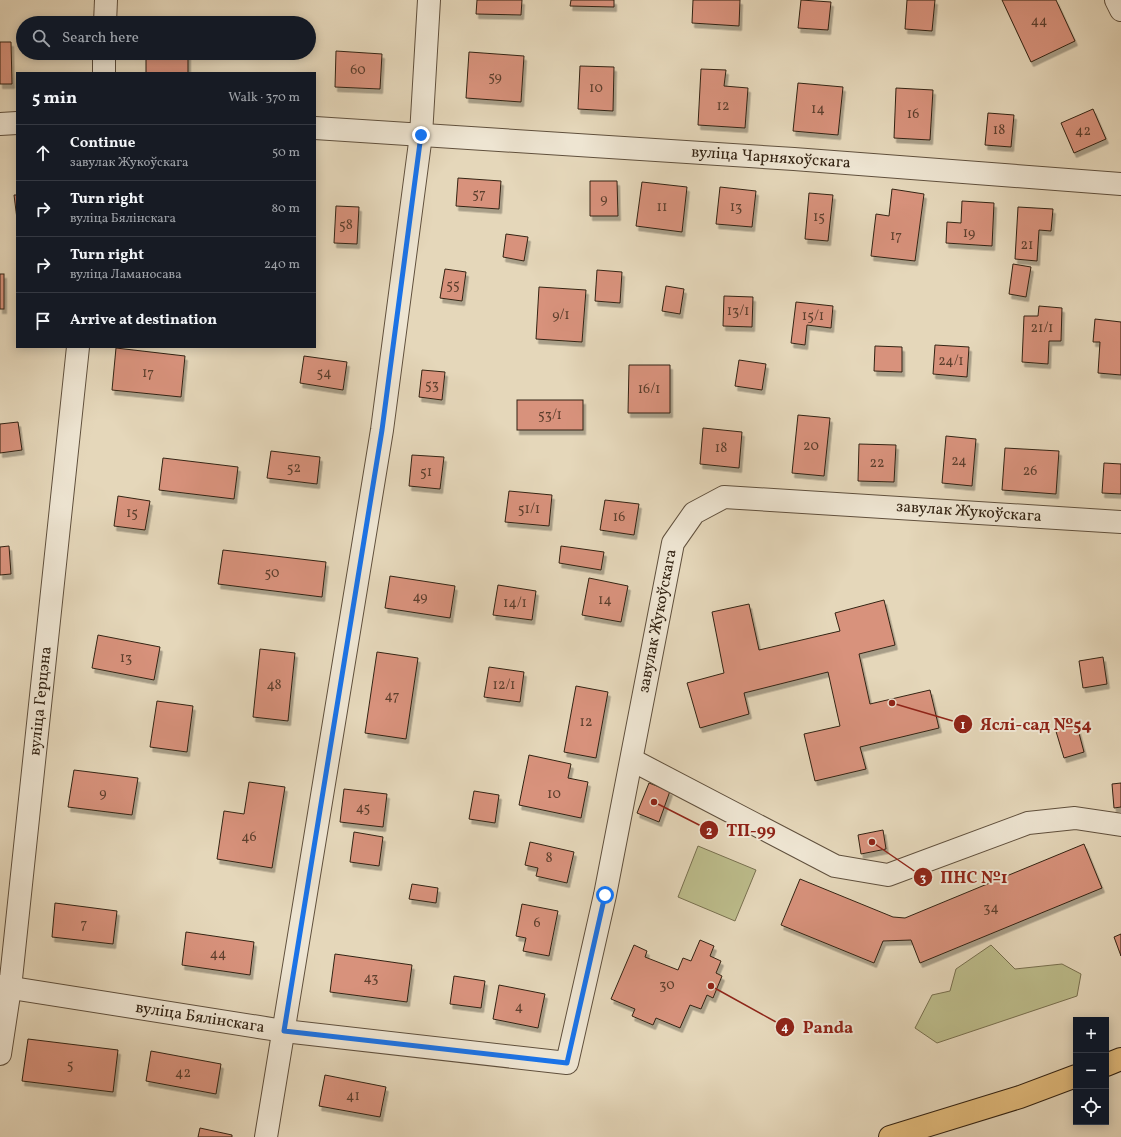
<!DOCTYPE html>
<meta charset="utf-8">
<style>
body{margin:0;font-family:Vollkorn,serif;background:#20242c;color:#f1f3f6}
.controls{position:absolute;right:12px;bottom:12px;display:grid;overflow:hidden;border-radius:0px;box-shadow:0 2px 10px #0003}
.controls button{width:36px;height:36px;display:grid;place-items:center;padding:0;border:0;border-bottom:1px solid #363941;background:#171b24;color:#f1f3f6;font:20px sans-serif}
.stop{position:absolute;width:12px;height:12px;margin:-9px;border:3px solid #1a73e8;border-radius:50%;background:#fff}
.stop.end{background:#1a73e8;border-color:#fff;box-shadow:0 1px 4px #0008}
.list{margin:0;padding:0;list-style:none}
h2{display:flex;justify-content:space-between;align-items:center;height:52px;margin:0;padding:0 16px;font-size:17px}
h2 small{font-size:13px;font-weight:400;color:#9ea1a6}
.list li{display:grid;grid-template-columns:26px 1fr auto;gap:12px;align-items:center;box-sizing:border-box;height:56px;padding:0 16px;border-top:1px solid #363941}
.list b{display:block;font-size:15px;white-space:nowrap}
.list p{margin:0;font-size:13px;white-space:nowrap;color:#9ea1a6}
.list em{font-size:13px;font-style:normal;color:#9ea1a6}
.icon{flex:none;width:22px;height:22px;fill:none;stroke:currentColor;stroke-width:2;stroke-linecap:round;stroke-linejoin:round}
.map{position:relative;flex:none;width:1121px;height:1137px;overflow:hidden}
.search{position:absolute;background:#171b24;box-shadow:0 2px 10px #0003;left:16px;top:16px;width:300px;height:44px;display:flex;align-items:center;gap:10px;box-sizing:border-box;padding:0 14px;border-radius:22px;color:#9ea1a6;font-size:15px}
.panel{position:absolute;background:#171b24;box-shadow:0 2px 10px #0003;left:16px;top:72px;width:300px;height:276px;border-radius:0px}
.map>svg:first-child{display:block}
</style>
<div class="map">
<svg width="1121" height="1137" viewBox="0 0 1121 1137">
<defs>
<filter id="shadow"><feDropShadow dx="2.5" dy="4.5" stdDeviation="0" flood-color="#0004"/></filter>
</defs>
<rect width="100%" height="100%" fill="#e5d7ba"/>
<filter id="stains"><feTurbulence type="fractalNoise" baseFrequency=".005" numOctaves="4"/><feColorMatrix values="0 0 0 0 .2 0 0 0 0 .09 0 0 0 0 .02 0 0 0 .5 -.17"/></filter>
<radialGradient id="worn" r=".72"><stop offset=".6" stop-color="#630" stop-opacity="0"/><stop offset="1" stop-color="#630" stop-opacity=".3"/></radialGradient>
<!-- green -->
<g fill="#bcbc8b" stroke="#78704f">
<polygon points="698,846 756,870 735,921 678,897"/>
<polygon points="991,945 1015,969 1062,964 1081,974 1077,996 937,1043 915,1028 932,995 950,991 956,969"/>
</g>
<!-- building -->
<g fill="#d8927c" stroke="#332313" filter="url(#shadow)">
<polygon points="477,0 522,0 521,15 476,14"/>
<polygon points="571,0 614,0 614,7 570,6"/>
<polygon points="693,0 740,0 739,26 692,23"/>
<polygon points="801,0 831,2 828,30 798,28"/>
<polygon points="907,0 935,0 932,31 905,29"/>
<polygon points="1002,0 1056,0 1075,41 1031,62"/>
<polygon points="72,21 72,23 46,23 46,22"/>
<polygon points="0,42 11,42 12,84 0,84"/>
<polygon points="336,51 382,54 380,89 335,87"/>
<polygon points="469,52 524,56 521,102 466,98"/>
<rect x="146" y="53" width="42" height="20"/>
<polygon points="580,66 614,67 613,111 578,109"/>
<polygon points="701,69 726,70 724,86 748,88 745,128 698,125"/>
<polygon points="798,83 843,87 838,135 793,131"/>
<polygon points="896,88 933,90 930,140 894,138"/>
<polygon points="1093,109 1106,139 1074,153 1061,123"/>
<polygon points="988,113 1014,115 1011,147 985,145"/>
<polygon points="458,178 501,181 499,209 456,206"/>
<polygon points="590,181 617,181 618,216 590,216"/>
<polygon points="642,182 687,187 682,232 636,226"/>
<polygon points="720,187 756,191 752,227 716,224"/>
<polygon points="892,189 924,194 915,261 871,256 876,214 889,216"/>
<polygon points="809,193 833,195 828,241 805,239"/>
<polygon points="14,195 17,195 17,219"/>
<polygon points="962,201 994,203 992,246 946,243 947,222 961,223"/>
<polygon points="336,206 359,207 357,244 334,243"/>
<polygon points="1018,207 1053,209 1051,231 1039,230 1037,261 1015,259"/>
<polygon points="506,234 528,237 524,261 503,257"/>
<polygon points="1013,264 1031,267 1026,297 1009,294"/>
<polygon points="445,269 466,272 462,301 440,298"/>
<polygon points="597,270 622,272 620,303 595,301"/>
<rect x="0" y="274" width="4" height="35"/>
<polygon points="666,286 684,289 680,314 662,311"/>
<polygon points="539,287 586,290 582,342 536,339"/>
<polygon points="724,296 753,297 752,327 723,326"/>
<polygon points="796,302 833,306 831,328 807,325 805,345 791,343"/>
<polygon points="1039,306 1062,308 1061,341 1049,341 1048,364 1022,362 1024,316 1038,316"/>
<polygon points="1095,319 1121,322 1121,375 1098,373 1100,342 1093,342"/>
<polygon points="935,345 969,347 967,377 933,374"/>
<polygon points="875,346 902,347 902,372 874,371"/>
<polygon points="116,348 185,356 181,397 112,390"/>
<polygon points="304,356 347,362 343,390 300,383"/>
<polygon points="739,360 766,364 762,390 735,386"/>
<polygon points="629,365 670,365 670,413 628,413"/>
<polygon points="422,370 445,372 442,400 419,397"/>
<rect x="517" y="400" width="66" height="30"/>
<polygon points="798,415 830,418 824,476 792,473"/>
<polygon points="18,422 22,450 0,453 0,424"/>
<polygon points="703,428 742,432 739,468 700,464"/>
<polygon points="946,436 976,439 972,486 942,483"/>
<polygon points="859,444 896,445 894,482 858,481"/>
<polygon points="1005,448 1059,451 1056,494 1002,490"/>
<polygon points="271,451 320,457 317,484 267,478"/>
<polygon points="412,455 444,457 440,489 409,486"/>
<polygon points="163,458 238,467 234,499 159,490"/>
<polygon points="1104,463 1121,464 1121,494 1102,493"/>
<polygon points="509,491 552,495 549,526 505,522"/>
<polygon points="118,496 150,501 145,530 114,526"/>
<polygon points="605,500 639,504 634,535 600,530"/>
<polygon points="9,546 11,574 0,575 0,547"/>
<polygon points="561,546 604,552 601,570 559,563"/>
<polygon points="223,550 326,562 322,597 218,584"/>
<polygon points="390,576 455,586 450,618 385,608"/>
<polygon points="589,578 628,586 621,622 582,615"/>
<polygon points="498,585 536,591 532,620 493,615"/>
<polygon points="884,600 895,645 859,654 870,704 930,690 939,728 860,747 866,769 815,781 804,734 840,726 828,672 744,693 749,714 700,728 687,683 724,673 712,612 749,604 759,650 840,631 835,613"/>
<polygon points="98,635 160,647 154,680 92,668"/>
<polygon points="260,649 295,653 288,721 253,717"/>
<polygon points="377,652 418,658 406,739 365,733"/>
<polygon points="1103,657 1107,684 1083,688 1079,661"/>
<polygon points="489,667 524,672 520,702 484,697"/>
<polygon points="576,686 608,692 596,758 564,752"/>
<polygon points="157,701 193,706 187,752 150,747"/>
<polygon points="1076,722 1084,752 1064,758 1055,728"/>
<polygon points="529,755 571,764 568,778 588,782 581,818 519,805"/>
<polygon points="74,770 138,778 132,815 68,807"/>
<polygon points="249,782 285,787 272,868 217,859 224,811 244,814"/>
<polygon points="649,783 670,791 659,822 637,813"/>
<polygon points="1121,783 1121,807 1114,808 1112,784"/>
<polygon points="344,789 387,794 383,827 340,822"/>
<polygon points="474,791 499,795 495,823 469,819"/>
<polygon points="883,830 886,849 861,854 858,835"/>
<polygon points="354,832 383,837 379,866 350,862"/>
<polygon points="530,842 574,852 567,883 536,876 538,868 525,865"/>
<polygon points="1084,844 1102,888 920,963 911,940 883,941 874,963 781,925 800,879 893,917 905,918"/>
<polygon points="412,884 438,888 436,903 409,899"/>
<polygon points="55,903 117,911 113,944 52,937"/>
<polygon points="522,904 558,911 549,956 523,951 526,938 516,936"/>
<polygon points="186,932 254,942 250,975 182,965"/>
<polygon points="1121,934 1121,956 1114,937"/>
<polygon points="700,940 714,946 710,956 721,961 716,973 722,976 713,998 707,995 701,1009 690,1005 680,1028 656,1018 653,1025 632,1016 635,1009 611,999 634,945 647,951 645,957 678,970 683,958 691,961"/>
<polygon points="335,954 412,965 407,1002 330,992"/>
<polygon points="454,976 485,981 481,1008 450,1004"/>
<polygon points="499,985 545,994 538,1028 493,1019"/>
<polygon points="28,1039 118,1050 113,1092 22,1081"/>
<polygon points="151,1051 221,1064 216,1094 146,1081"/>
<polygon points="325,1075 386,1087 380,1117 319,1106"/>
<polygon points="200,1128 232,1135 232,1137 198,1137"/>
</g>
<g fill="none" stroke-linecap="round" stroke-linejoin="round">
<defs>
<g id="minor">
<polyline points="1116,0 1121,10"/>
<polyline points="105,23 106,0"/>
<polyline points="104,73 104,53"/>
<polyline points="0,124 17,123"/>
<polyline points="315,128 794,159 1121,184"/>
<polyline points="632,760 835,866 888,875 1028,823 1075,818 1121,825"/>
<polyline points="0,986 284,1031 567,1063 605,895 673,543 694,513 724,497 1121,522"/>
<polyline points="0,1054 10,988 78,347"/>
<polyline points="266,1137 382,430 421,135 429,0"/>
</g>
<g id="major">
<polyline points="1106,1065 1121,1059"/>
<polyline points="890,1137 1020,1097 1076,1076"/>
</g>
</defs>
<!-- minor casing -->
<use href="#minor" stroke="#60503d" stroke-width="24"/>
<!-- major casing -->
<use href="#major" stroke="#332313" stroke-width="24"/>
<!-- minor -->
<use href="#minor" stroke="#eee5d2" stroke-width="22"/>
<!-- major -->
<use href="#major" stroke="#e2bc7d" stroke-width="22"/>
</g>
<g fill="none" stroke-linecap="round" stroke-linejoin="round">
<!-- route -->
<polyline stroke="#1a73e8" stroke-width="5" points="421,135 382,430 284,1031 567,1063 605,895"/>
</g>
<g text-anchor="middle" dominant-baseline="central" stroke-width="4" stroke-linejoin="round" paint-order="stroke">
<!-- number labels -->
<g font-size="14" fill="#5c3f2d">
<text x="1039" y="21">44</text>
<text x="358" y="70">60</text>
<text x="495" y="77">59</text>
<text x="596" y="88">10</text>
<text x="723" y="106">12</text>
<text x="818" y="109">14</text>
<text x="913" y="114">16</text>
<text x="999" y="130">18</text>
<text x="1083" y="131">42</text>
<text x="479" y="194">57</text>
<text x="604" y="199">9</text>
<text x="662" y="207">11</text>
<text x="736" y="207">13</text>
<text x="819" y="217">15</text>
<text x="346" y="225">58</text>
<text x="969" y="233">19</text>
<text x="896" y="236">17</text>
<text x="1027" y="245">21</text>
<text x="453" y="285">55</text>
<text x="738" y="311">13/1</text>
<text x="561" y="315">9/1</text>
<text x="813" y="316">15/1</text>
<text x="1042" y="328">21/1</text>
<text x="951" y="361">24/1</text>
<text x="148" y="373">17</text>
<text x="324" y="373">54</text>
<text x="432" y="385">53</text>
<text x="649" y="389">16/1</text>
<text x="550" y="415">53/1</text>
<text x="811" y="446">20</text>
<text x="721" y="448">18</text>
<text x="959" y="461">24</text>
<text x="877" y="463">22</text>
<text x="294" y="468">52</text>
<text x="1030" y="471">26</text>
<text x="426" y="472">51</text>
<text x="529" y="509">51/1</text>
<text x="132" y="513">15</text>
<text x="619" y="517">16</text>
<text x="272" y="573">50</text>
<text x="420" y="597">49</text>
<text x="605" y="600">14</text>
<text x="515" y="603">14/1</text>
<text x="126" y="658">13</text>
<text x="274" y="685">48</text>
<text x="504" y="685">12/1</text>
<text x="392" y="696">47</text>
<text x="586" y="722">12</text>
<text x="103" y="793">9</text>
<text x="554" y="794">10</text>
<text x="363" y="808">45</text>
<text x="249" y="837">46</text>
<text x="549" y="858">8</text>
<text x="991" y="908">34</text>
<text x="537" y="923">6</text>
<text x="84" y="924">7</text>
<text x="218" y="954">44</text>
<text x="371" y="978">43</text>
<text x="667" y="985">30</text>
<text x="519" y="1007">4</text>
<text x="70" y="1065">5</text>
<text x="183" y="1073">42</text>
<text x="353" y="1096">41</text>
</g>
<!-- street labels -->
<g font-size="16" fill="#332313" stroke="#eee5d2">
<text transform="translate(771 158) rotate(4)">вуліца Чарняхоўскага</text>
<text transform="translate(969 512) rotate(4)">завулак Жукоўскага</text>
<text transform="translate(658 621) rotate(-79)">завулак Жукоўскага</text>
<text transform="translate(41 701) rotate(-84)">вуліца Герцэна</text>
<text transform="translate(200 1018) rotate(9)">вуліца Бялінскага</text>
</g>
</g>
<!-- callouts -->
<path fill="none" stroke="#8f2418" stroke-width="1.5" d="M892 703L963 724M654 802L709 830M872 842L923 877M711 986L785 1027"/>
<g fill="#8f2418" stroke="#eee5d2" stroke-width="1.5">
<circle cx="892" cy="703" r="4"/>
<circle cx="654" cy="802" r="4"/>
<circle cx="872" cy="842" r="4"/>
<circle cx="711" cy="986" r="4"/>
<circle cx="963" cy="724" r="10"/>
<circle cx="709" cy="830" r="10"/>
<circle cx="923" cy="877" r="10"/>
<circle cx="785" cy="1027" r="10"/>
</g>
<g font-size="12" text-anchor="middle" font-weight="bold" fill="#fff">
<text x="963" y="729">1</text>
<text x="709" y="835">2</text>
<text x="923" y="882">3</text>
<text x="785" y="1031">4</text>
</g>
<g font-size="17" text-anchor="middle" font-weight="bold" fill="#8f2418" stroke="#eee5d2" stroke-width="4" stroke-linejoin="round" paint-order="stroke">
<text x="1036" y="730">Яслі-сад №54</text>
<text x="751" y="836">ТП-99</text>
<text x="974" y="883">ПНС №1</text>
<text x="828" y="1033">Panda</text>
</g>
<rect width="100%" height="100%" filter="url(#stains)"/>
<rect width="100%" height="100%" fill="url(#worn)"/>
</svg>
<div class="controls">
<button>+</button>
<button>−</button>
<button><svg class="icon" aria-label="locate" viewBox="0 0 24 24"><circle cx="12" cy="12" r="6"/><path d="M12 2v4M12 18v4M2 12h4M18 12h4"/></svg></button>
</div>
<div class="stop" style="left:605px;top:895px"></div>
<div class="stop end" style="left:421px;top:135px"></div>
<div class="search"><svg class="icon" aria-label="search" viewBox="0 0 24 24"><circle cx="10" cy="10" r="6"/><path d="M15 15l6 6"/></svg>Search here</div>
<section class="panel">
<h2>5 min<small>Walk · 370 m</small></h2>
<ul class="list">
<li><svg class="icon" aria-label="ahead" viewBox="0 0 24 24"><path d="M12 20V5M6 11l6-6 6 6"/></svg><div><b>Continue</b><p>завулак Жукоўскага</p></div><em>50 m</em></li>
<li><svg class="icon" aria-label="right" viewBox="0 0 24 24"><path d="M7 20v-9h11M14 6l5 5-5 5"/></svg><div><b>Turn right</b><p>вуліца Бялінскага</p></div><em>80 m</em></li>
<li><svg class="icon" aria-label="right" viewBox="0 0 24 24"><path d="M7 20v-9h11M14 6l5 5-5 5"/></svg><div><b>Turn right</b><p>вуліца Ламаносава</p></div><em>240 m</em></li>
<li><svg class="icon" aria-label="arrive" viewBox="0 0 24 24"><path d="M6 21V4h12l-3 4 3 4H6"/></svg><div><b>Arrive at destination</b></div></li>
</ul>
</section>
</div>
